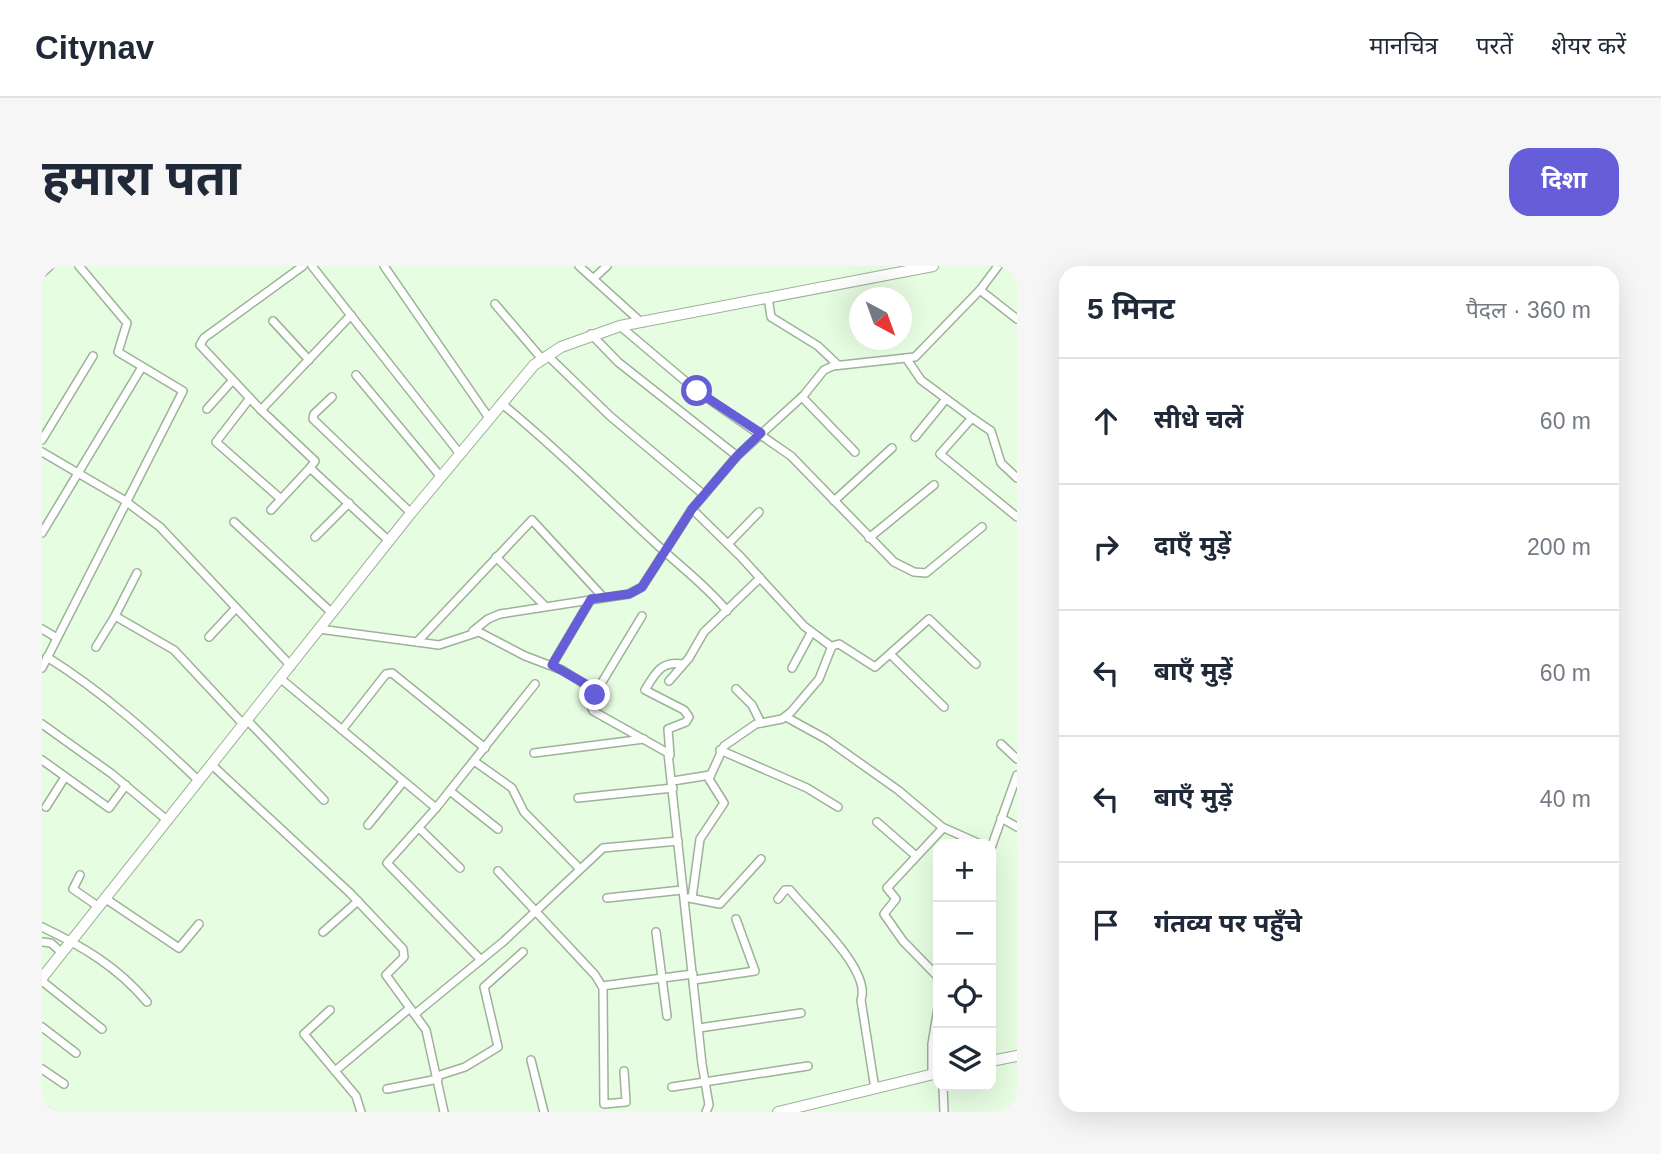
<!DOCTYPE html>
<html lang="hi">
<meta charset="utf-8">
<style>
body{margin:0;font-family:Helvetica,"Noto Sans Devanagari",sans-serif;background:#f6f6f7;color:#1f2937}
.controls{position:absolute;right:21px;bottom:21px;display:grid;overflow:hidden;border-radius:14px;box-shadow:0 7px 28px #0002}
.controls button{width:63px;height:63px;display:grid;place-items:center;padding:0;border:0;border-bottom:2px solid #e0e1e3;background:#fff;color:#1f2937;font:35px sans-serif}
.compass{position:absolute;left:807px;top:21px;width:63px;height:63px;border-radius:50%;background:#fff;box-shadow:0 7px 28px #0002;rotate:139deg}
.stop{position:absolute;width:21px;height:21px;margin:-16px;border:5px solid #655ed8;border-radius:50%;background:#fff}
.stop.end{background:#655ed8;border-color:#fff;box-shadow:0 2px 7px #0008}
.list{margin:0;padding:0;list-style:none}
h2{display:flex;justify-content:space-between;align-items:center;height:91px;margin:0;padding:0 28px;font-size:30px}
h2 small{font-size:23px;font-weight:400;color:#747a83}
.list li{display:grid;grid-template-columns:46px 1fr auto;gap:21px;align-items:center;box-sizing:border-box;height:126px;padding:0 28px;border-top:2px solid #e0e1e3}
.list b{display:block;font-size:26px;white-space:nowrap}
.list em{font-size:23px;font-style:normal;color:#747a83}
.icon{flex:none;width:38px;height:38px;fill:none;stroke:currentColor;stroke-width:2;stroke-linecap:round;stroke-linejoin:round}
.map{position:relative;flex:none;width:975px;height:846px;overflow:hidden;border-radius:21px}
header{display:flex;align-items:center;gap:42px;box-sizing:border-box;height:98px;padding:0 35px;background:#fff;border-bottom:2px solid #e0e1e3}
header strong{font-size:33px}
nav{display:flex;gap:38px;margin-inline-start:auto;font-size:24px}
.intro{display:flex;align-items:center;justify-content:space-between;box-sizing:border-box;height:168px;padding:0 42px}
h1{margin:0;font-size:49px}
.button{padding:18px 32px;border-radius:21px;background:#655ed8;color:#fff;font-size:24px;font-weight:700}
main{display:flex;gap:42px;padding:0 42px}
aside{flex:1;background:#fff;border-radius:21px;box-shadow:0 7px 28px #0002}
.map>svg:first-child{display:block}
</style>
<header>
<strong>Citynav</strong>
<nav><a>मानचित्र</a><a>परतें</a><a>शेयर करें</a></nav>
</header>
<div class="intro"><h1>हमारा पता</h1><a class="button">दिशा</a></div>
<main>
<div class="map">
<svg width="975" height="846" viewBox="0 0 975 846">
<rect width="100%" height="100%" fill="#e7fde1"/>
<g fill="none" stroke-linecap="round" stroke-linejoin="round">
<defs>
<g id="street">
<polyline points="261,0 162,72 158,79 219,144 273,195 268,202 347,275"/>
<polyline points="270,0 418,188"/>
<polyline points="342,0 447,152"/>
<polyline points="537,0 600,57"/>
<polyline points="0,7 8,0"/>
<polyline points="552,12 565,0"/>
<polyline points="938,24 975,53"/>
<polyline points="726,31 729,51 776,80 796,99"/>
<polyline points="453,38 500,93"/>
<polyline points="231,55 267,94"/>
<polyline points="578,60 655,125 749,190 852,296 872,306 884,307 940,261"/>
<polyline points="549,68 576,96 695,190"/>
<polyline points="505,89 568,150 662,229"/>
<polyline points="864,92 879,114 930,152 898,188 975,251"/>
<polyline points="314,109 399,211"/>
<polyline points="290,131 272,148 271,153 369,247"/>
<polyline points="760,131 813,186"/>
<polyline points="208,132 174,176 239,233"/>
<path d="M459,137C512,180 560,228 611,275C636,299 663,318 685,345"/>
<polyline points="165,143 190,115"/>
<polyline points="219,144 309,49"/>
<polyline points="930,152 949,165 959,197 975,212"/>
<polyline points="873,171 904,133"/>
<polyline points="0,174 51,90"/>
<polyline points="0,186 82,234 118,261 249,400"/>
<polyline points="792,235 850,182"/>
<polyline points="650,243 698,290 762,360 790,381"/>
<polyline points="229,244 268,202"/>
<polyline points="192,256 290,347"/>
<polyline points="0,267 100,101"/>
<polyline points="273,271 307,237"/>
<polyline points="827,272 892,219"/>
<polyline points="686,278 717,246"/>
<polyline points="454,291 502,339"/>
<polyline points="95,307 73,350 132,384 202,459"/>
<polyline points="0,363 15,372"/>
<polyline points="277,363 397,379 437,366 483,390 520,404 552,424 549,440 551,445 626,487 660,798 667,839 664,846"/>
<polyline points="431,365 446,353 458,348 587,328 600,321 650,243 695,190 762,129 782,104 791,100 873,91 938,24 956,0"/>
<polyline points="167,371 194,342"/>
<polyline points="375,376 490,254 561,331"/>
<polyline points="54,381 73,350"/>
<polyline points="849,389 902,441"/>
<path d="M5,391C61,426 110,470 157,515"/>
<polyline points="510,399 549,333"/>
<polyline points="0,402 141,125 76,86 85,57 37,0"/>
<polyline points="750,402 769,367"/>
<polyline points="239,413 394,542"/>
<polyline points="627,415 647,392 662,366 718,312"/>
<polyline points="694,423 710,439 719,457"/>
<polyline points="554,426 600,350"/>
<polyline points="744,451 784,473 856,524 900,561 938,578"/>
<polyline points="206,455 282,534"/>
<polyline points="0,458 70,508 126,555"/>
<polyline points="300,464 344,408 350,407 443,482"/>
<polyline points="959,478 975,493"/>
<polyline points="678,484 765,522 796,541"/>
<polyline points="492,487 602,473"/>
<path d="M628,489L626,463L644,456L647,451L642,444L603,424C614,406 619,395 641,398"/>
<polyline points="0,494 67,542 84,519"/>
<polyline points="432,495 470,522 482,546 538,603"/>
<polyline points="170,499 308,627 361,683 362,691 344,709 384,764 402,846"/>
<polyline points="631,515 668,509"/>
<polyline points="408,525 456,563"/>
<polyline points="536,532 631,522"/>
<polyline points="4,541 23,511"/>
<polyline points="959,552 975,561"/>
<polyline points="835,556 874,590"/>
<polyline points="326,559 361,516"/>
<polyline points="377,562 418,602"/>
<polyline points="949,582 975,509"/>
<polyline points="456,605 553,709 561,722 562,838 584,836 582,805"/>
<polyline points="38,609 31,623 57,641"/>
<polyline points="565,632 640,624"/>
<polyline points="647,632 678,638 719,593"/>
<polyline points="650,632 658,573 682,537 667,513 682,480 714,458 740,453 749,446 777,413 790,380 797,378 833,401 887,353 934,398"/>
<polyline points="64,633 137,682 157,658"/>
<path d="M736,633L743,624H748C767,648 830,704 819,734L833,823"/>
<path d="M0,661C40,680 76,701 105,736"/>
<polyline points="281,666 316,635"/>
<polyline points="614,666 625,750"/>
<polyline points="0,676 9,677 20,687"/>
<polyline points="439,694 345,597 394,542 493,418"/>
<polyline points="896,711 861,675 842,648 854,633 845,622 901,562"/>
<polyline points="652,714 713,705 694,653"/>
<polyline points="0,715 60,763"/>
<polyline points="560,720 651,708"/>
<polyline points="288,744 262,768 314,830 319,846"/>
<polyline points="373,748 462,675 561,582 636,575"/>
<polyline points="0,761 34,787"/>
<polyline points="657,762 759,747"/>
<polyline points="489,794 502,846"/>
<polyline points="0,803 22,818"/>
<polyline points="293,805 368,742"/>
<polyline points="890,807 890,778 896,742"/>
<polyline points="395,810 423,801 456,781 442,721 481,686"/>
<polyline points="901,820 902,846"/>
<polyline points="630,821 766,800"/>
<polyline points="345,823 396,813"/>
<polyline points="0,841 6,846"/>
</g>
<g id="secondary">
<polyline points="0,712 369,247 492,99 519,81 578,60 891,0"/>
<polyline points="949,795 975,790"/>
<polyline points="736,846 896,807"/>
</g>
</defs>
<!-- street casing -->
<use href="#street" stroke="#9db298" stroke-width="10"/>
<!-- secondary casing -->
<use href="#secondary" stroke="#9db298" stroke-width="12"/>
<!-- street -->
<use href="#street" stroke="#fff" stroke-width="7"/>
<!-- secondary -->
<use href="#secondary" stroke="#fff" stroke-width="10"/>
</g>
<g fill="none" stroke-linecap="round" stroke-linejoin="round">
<!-- route -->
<polyline stroke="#655ed8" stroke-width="9" points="553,429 549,421 510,399 549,333 587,328 600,321 650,243 695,190 719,167 655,125"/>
</g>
</svg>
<div class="controls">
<button>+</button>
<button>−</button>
<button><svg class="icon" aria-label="locate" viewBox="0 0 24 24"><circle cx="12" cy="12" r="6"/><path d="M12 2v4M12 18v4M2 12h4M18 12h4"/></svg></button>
<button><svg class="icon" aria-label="layers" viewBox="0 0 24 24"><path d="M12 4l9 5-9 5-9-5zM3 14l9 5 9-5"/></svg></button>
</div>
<svg class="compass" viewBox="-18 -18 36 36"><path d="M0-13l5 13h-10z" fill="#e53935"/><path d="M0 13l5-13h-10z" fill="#747a83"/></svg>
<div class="stop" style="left:655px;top:125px"></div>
<div class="stop end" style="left:553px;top:429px"></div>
</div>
<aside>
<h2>5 मिनट<small>पैदल · 360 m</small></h2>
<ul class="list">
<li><svg class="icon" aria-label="ahead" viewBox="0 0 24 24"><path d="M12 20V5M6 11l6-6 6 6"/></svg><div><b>सीधे चलें</b></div><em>60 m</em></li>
<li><svg class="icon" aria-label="right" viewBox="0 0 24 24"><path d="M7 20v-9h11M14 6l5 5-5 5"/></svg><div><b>दाएँ मुड़ें</b></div><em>200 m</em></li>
<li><svg class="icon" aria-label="left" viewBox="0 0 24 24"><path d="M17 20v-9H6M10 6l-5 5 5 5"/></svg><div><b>बाएँ मुड़ें</b></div><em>60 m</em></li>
<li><svg class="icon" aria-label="left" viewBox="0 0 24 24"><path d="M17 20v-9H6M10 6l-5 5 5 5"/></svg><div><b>बाएँ मुड़ें</b></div><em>40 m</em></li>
<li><svg class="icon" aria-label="arrive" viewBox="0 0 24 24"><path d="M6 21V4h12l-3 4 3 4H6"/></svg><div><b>गंतव्य पर पहुँचे</b></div></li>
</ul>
</aside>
</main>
